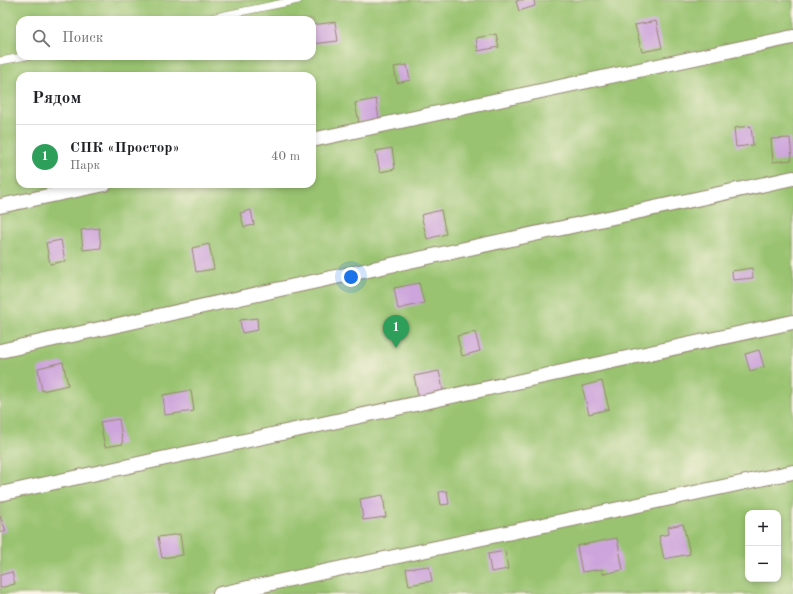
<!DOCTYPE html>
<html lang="ru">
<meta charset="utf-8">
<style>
body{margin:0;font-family:"Old Standard TT",serif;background:#f6f6f6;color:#202124}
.controls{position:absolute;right:12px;bottom:12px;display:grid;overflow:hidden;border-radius:8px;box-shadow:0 2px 6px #0003}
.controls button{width:36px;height:36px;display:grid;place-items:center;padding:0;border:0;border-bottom:1px solid #e0e0e0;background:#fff;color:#202124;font:20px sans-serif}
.you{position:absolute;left:351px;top:277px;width:14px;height:14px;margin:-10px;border:3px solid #fff;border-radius:50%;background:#1a73e8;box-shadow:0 0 0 6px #1a73e833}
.badge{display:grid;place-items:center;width:26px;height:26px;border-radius:50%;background:#c8321e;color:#fff;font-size:13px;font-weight:700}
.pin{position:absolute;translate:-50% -33px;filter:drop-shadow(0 1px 2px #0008)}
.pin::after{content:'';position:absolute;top:21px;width:14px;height:12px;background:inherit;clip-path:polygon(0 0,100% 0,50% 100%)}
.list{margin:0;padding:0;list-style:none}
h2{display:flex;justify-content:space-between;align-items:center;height:52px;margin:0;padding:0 16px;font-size:17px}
h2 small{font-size:13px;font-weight:400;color:#757577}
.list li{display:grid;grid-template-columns:26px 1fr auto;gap:12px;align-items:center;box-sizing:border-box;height:64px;padding:0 16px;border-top:1px solid #e0e0e0}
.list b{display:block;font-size:15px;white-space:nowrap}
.list p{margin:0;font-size:13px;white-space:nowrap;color:#757577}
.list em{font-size:13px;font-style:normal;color:#757577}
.icon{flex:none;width:22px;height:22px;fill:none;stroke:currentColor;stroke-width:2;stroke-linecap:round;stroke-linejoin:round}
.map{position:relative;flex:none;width:793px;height:594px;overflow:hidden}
.search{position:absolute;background:#fff;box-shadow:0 2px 6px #0003;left:16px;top:16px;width:300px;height:44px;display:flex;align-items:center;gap:10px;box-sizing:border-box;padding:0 14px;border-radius:12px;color:#757577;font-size:15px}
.panel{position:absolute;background:#fff;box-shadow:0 2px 6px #0003;left:16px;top:72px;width:300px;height:116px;border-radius:12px}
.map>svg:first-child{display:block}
</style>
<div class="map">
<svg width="793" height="594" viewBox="0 0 793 594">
<rect width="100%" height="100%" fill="#fcf5e5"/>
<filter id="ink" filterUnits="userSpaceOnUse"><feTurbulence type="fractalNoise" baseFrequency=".025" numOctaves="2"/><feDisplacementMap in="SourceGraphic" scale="8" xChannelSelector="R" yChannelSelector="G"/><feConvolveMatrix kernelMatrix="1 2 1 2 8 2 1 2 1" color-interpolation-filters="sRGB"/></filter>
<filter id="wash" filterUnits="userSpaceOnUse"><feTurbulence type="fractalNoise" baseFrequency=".012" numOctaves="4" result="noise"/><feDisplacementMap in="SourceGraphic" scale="16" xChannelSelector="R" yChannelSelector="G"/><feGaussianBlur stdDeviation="0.9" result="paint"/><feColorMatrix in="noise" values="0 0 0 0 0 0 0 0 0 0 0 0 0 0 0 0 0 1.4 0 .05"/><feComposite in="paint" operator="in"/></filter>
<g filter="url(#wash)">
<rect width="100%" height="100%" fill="#ebe0be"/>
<!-- green -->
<path fill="#99c370" stroke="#6a7647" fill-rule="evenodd" d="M0,0H793V594H0ZM20,20H312V56H20ZM20,76H312V184H20ZM748,513H778V579H748Z"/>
<g id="blocks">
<!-- building -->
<g fill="#cda5dc">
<polygon points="520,0 534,0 535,6 519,11 516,1"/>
<polygon points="656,21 662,48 642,52 635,25"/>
<polygon points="335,22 338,41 313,44 312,25"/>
<polygon points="496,34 499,47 478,51 476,38"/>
<polygon points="407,65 410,80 397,83 394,67"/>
<polygon points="376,99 379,119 359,123 355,103"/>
<polygon points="751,126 753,145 736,147 734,128"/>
<polygon points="790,138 792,160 773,162 771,139"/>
<polygon points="392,148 395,169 380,172 376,151"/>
<polygon points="251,210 254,225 244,227 240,213"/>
<polygon points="441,210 446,234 427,239 421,215"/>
<polygon points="99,228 101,248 83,250 81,230"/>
<polygon points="61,240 65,261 50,264 46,243"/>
<polygon points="209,244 214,269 196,272 192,248"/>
<polygon points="752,268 753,278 733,280 732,271"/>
<polygon points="419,283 424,303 398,309 394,288"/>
<polygon points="257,318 258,330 242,333 240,320"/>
<polygon points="475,332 480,351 462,356 457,336"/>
<polygon points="759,350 764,367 750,371 745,354"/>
<polygon points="63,362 68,385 42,391 38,368"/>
<polygon points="439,371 444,394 419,400 414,376"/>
<polygon points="602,381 609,409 589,414 582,386"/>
<polygon points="191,390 194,411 165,415 163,395"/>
<polygon points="119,419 123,444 105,447 100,422"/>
<polygon points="447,491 449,504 441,505 439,492"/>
<polygon points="383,495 386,517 363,520 360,499"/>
<polygon points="0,516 6,531 0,533"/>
<polygon points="683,524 690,554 664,559 659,536 669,534 668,527"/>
<polygon points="180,534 183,555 162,558 158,537"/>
<polygon points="617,538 623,570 603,574 602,569 582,572 577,546"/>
<polygon points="505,551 508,569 491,572 488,554"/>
<polygon points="429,566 432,581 409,585 406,569"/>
<polygon points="12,572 15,584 0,588 0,575"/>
</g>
</g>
</g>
<g filter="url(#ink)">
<use href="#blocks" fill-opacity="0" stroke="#93856e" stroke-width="1"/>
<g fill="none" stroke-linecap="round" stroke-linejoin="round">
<defs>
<g id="service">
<polyline points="201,20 298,0"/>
<polyline points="0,61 27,56"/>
</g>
<g id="minor">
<polyline points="312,140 793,37"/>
<polyline points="0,206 105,184"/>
<polyline points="0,351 285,288 793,178"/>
<polyline points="0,494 793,322"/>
<polyline points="220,594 793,472"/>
</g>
</defs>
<!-- service casing -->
<use href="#service" stroke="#93856e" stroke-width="8"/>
<!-- minor casing -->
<use href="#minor" stroke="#93856e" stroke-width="16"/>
<!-- service -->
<use href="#service" stroke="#fff" stroke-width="7"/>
<!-- minor -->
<use href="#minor" stroke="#fff" stroke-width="14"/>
</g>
</g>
</svg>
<div class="controls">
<button>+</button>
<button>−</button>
</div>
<div class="you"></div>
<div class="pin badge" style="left:396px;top:348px;background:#2e9e5b">1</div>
<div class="search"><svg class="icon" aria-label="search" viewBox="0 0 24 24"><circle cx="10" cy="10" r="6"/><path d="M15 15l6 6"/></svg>Поиск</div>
<section class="panel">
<h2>Рядом<small></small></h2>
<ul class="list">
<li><span class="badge" style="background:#2e9e5b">1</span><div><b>СПК «Простор»</b><p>Парк</p></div><em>40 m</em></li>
</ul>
</section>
</div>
